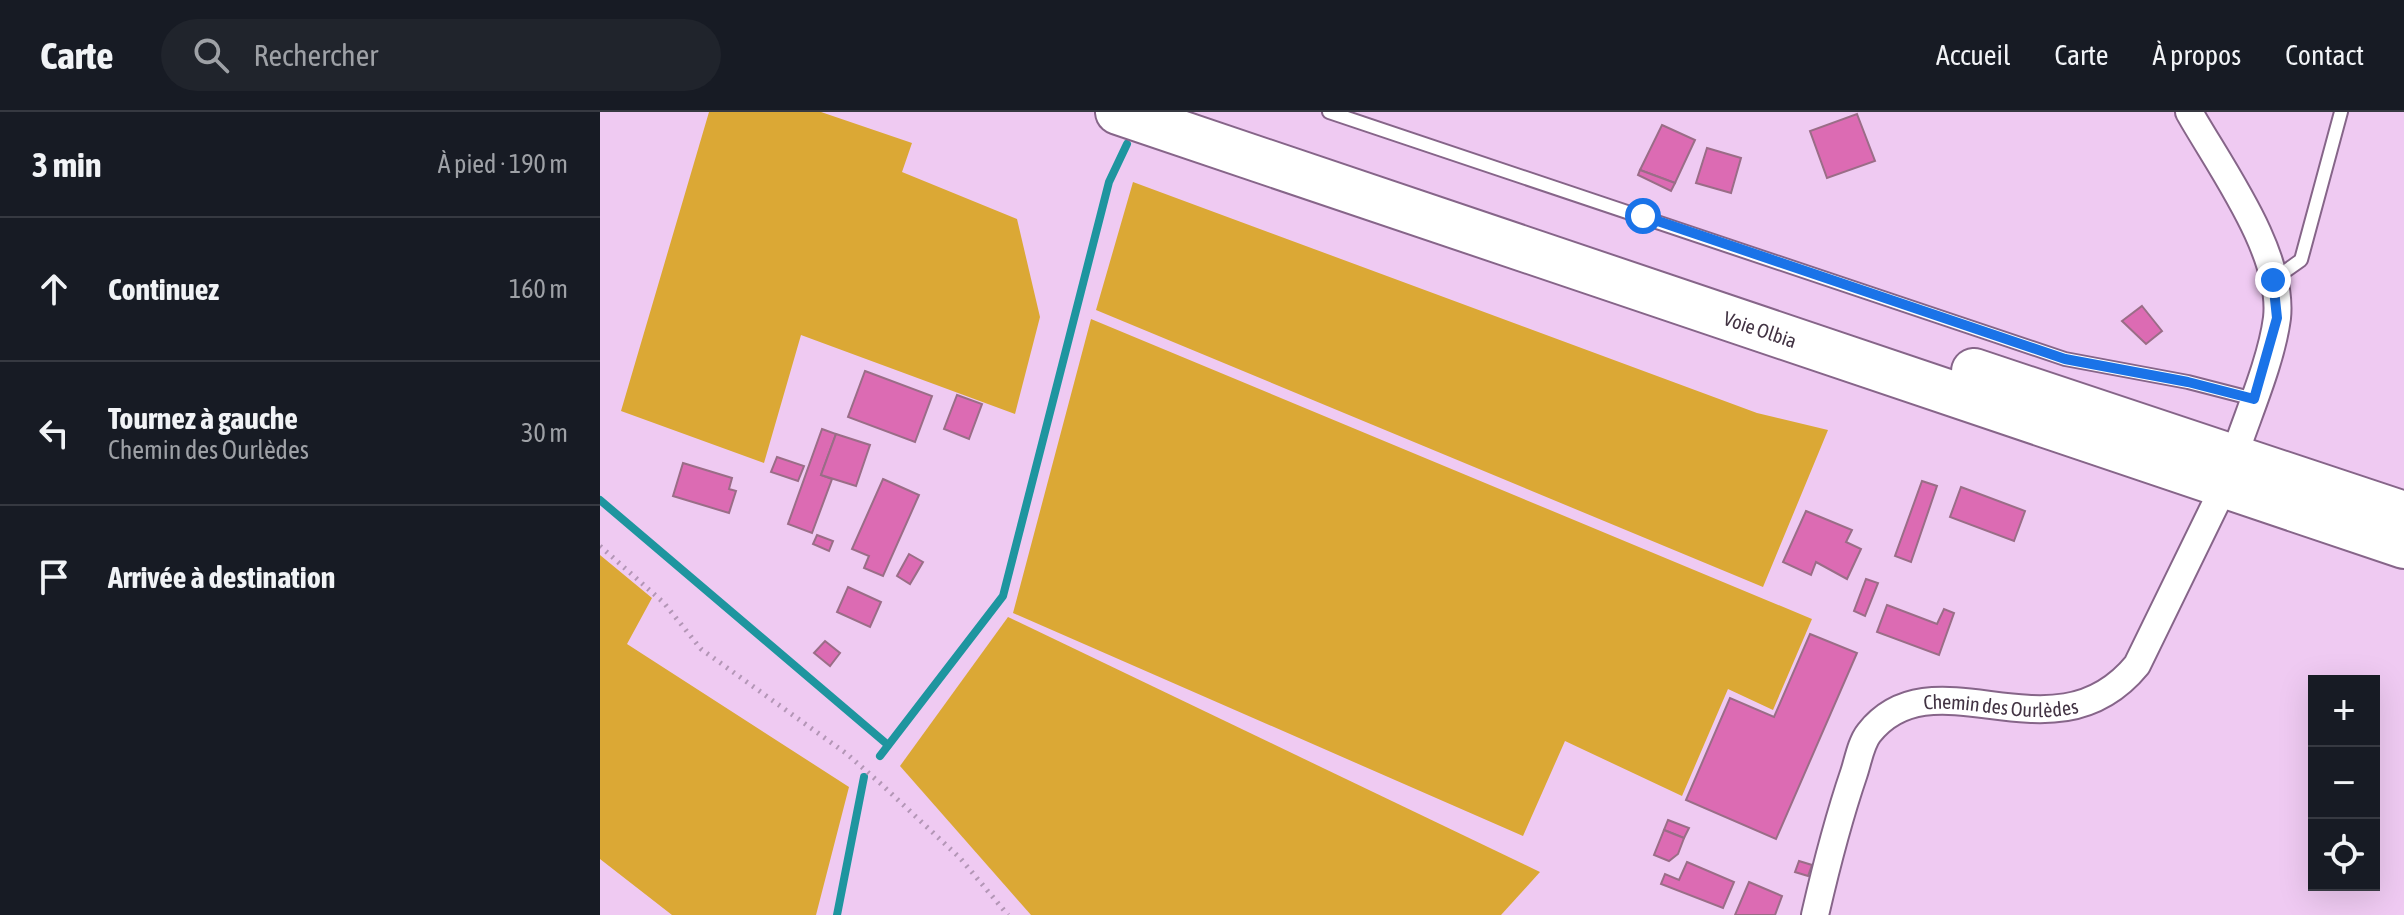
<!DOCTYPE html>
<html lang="fr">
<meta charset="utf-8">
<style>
body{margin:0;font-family:"Asap Condensed",sans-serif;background:#20242c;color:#f1f3f6}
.controls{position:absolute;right:24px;bottom:24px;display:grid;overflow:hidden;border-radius:0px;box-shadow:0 8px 32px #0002}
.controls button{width:72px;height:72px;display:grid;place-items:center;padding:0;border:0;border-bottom:2px solid #363941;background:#171b24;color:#f1f3f6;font:40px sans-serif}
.stop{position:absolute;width:24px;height:24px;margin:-18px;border:6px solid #1a73e8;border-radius:50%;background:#fff}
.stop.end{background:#1a73e8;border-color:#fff;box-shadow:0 2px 8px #0008}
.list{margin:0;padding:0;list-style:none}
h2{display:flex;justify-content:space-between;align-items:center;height:104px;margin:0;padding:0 32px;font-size:34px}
h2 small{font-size:26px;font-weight:400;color:#9ea1a6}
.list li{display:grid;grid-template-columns:52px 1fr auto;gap:24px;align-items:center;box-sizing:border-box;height:144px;padding:0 32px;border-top:2px solid #363941}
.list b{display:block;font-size:30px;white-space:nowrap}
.list p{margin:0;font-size:26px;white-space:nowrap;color:#9ea1a6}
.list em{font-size:26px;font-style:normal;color:#9ea1a6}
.icon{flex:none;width:44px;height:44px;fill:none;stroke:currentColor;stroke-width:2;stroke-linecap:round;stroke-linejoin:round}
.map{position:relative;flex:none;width:1804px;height:803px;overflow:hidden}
header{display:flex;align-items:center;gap:48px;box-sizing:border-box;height:112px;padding:0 40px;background:#171b24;border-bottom:2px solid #363941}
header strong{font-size:38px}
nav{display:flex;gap:44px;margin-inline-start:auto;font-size:28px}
.search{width:560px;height:72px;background:#20242c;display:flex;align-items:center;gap:20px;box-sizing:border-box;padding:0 28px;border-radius:44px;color:#9ea1a6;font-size:30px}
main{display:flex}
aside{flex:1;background:#171b24}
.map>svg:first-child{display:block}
</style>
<header>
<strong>Carte</strong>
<div class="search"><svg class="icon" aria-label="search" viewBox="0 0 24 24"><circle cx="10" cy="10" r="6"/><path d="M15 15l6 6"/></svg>Rechercher</div>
<nav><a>Accueil</a><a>Carte</a><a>À propos</a><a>Contact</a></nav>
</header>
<main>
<aside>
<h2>3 min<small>À pied · 190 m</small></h2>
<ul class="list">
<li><svg class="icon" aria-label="ahead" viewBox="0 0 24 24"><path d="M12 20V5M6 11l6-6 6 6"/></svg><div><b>Continuez</b></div><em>160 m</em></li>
<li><svg class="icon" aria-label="left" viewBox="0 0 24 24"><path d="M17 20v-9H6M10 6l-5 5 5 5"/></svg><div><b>Tournez à gauche</b><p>Chemin des Ourlèdes</p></div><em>30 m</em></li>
<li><svg class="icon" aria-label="arrive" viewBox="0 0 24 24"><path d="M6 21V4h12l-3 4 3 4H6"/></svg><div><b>Arrivée à destination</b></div></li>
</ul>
</aside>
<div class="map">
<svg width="1804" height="803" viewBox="0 0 1804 803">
<rect width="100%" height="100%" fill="#efcaf2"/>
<!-- green -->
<g fill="#dba835">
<polygon points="109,0 221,0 312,31 302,60 417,107 440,205 415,302 201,223 164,351 21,299"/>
<polygon points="533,70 1157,301 1228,318 1163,475 496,198"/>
<polygon points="491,207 1212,507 1173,598 1128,577 1082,684 965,629 923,724 413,501"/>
<polygon points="0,443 52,486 27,532 249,675 216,803 72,803 0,747"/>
<polygon points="408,505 940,760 901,803 431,803 300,654"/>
</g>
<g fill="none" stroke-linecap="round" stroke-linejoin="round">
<!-- stream -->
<g stroke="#1e959f" stroke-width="8">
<polyline points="0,388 288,633"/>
<polyline points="280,644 403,484 509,70 527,32"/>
<polyline points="237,803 264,665"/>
</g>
</g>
<!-- building -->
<g fill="#dc6bb3" stroke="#9a6d87" stroke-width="2">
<polygon points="1257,2 1275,49 1227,66 1210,19"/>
<polygon points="1062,13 1095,28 1075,71 1040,58"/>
<polygon points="1107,36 1141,46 1131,81 1096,71"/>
<polygon points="1040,58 1075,71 1071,79 1038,63"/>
<polygon points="1542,194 1562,219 1546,232 1522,209"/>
<polygon points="265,259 332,284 315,330 248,305"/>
<polygon points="357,283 382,292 369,327 344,317"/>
<polygon points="222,317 236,322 221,363 232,367 212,421 188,412"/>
<polygon points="236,322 270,333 256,374 221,363"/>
<polygon points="177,345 204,354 198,369 171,360"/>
<polygon points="83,351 132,366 129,377 136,379 129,401 73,384"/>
<polygon points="283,367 319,383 283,464 264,456 269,444 252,437"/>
<polygon points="1322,369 1337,374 1311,450 1295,444"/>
<polygon points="1361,375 1425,399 1414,429 1350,405"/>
<polygon points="1206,399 1252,418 1246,430 1261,437 1247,467 1216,450 1211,463 1183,450"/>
<polygon points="217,423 233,429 229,439 213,432"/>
<polygon points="309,442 323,450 310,472 297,464"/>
<polygon points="1266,467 1278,471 1265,504 1254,499"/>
<polygon points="248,475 281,490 270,515 237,500"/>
<polygon points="1287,493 1337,512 1344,497 1354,501 1339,543 1277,520"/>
<polygon points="1210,522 1257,541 1176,727 1086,688 1130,586 1174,605"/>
<polygon points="225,529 240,541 230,554 214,541"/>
<polygon points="1068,708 1089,716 1084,726 1064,718"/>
<polygon points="1064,718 1084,726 1078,742 1069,749 1054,743"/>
<polygon points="1199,749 1212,753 1208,764 1195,760"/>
<polygon points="1087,750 1134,770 1123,796 1061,772 1065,762 1079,768"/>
<polygon points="1149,770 1182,784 1175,803 1135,803"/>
</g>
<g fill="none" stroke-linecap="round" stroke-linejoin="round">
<defs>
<g id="lane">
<polyline points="729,0 1465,247 1588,270 1654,287"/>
<polyline points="1673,168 1701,148 1741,0"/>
</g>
<g id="street">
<path d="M1589,0C1620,55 1684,141 1677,206C1672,245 1652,293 1639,330"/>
<path id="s1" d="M1215,803C1226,755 1238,708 1254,661C1258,649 1261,631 1269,621C1335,538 1454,654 1537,553L1617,389"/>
</g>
<g id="highway">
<path id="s2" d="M518,0L1804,434"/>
<polyline points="1374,259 1804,402"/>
</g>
</defs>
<!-- lane casing -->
<use href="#lane" stroke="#866589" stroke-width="16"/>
<!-- street casing -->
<use href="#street" stroke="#866589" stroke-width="30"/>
<!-- highway casing -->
<use href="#highway" stroke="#866589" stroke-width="48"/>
<!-- path -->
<polyline stroke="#b396b6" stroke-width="5" stroke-dasharray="2 6" stroke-linecap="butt" points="0,434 64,491 101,537 247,642 281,672 360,746 408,803"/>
<!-- lane -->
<use href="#lane" stroke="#fff" stroke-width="12"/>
<!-- street -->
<use href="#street" stroke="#fff" stroke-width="26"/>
<!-- highway -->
<use href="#highway" stroke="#fff" stroke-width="44"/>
</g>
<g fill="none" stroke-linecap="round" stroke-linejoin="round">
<!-- route -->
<polyline stroke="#1a73e8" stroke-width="10" points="1043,104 1465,247 1588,270 1654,287 1677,206 1673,168"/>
</g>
<g text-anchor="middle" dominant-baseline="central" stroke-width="6" stroke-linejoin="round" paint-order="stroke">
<!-- street labels -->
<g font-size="20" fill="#423343" stroke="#fef6fe">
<text stroke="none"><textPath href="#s2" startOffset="678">Voie Olbia</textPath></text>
<text stroke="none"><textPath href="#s1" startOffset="332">Chemin des Ourlèdes</textPath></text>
</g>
</g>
</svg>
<div class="controls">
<button>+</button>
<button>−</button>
<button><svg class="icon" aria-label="locate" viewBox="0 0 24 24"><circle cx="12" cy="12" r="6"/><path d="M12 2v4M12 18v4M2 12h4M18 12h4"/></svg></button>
</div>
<div class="stop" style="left:1043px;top:104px"></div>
<div class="stop end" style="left:1673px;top:168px"></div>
</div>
</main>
